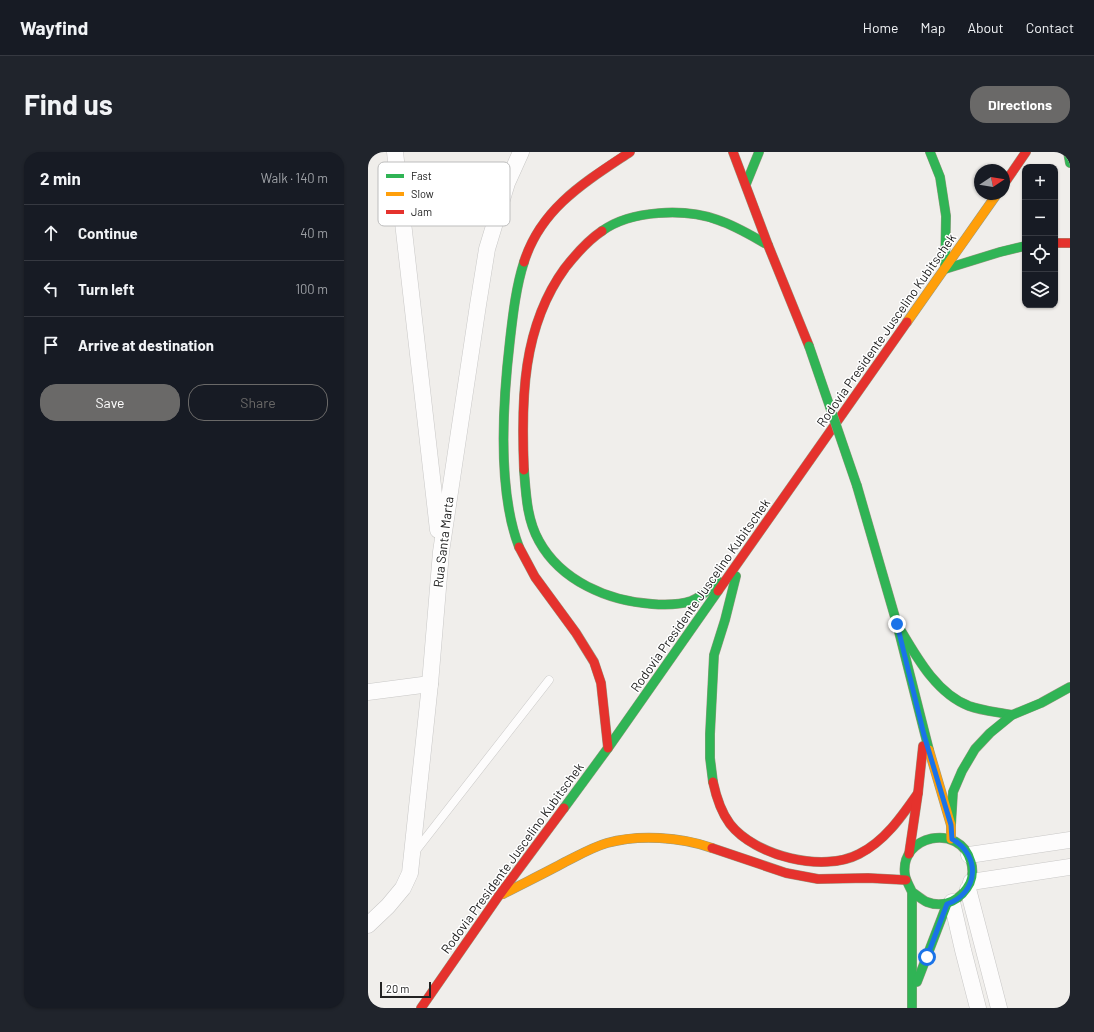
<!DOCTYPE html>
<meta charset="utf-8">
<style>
body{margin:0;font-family:Barlow,sans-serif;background:#20242c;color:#f1f3f6}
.controls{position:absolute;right:12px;top:12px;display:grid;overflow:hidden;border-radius:8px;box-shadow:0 1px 3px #0004}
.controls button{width:36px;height:36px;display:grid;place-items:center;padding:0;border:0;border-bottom:1px solid #363941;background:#171b24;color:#f1f3f6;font:20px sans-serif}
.compass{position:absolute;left:606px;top:12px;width:36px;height:36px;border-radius:50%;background:#171b24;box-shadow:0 1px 3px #0004;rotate:78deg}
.scale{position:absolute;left:12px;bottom:10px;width:51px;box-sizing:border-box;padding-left:4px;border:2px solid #222;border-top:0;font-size:11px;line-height:14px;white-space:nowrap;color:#222;-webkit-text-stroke:3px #fff;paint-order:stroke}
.stop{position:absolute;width:12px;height:12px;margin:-9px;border:3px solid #1a73e8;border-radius:50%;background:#fff}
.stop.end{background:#1a73e8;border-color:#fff;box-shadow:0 1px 4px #0008}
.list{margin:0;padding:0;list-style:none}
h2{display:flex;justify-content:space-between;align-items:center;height:52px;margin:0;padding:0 16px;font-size:17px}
h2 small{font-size:13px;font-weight:400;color:#9ea1a6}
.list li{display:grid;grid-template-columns:26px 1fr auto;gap:12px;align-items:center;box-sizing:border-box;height:56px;padding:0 16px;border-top:1px solid #363941}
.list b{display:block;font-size:15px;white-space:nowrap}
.list em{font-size:13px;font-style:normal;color:#9ea1a6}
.actions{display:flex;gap:8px;padding:12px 16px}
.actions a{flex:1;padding:9px 0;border:1px solid #6a6968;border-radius:16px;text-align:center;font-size:14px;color:#6a6968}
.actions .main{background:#6a6968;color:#fff}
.icon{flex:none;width:22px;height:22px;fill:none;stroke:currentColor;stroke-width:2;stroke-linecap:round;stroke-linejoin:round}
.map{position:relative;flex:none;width:702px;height:856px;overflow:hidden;border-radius:16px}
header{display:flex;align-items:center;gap:24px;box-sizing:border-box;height:56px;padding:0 20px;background:#171b24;border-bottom:1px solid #363941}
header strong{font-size:19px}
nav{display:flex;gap:22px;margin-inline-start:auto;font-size:14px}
.intro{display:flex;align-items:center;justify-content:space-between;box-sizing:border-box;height:96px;padding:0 24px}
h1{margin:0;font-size:28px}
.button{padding:10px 18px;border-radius:16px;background:#6a6968;color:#fff;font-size:14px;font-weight:700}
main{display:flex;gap:24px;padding:0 24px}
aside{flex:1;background:#171b24;border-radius:16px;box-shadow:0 1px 3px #0004}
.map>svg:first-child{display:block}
</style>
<header>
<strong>Wayfind</strong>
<nav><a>Home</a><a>Map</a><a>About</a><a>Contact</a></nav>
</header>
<div class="intro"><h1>Find us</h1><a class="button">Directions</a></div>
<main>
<aside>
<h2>2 min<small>Walk · 140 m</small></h2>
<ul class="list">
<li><svg class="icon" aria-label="ahead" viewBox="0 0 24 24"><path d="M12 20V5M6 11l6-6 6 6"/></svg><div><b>Continue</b></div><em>40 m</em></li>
<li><svg class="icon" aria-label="left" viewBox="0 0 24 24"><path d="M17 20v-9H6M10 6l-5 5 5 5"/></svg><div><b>Turn left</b></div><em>100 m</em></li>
<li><svg class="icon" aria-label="arrive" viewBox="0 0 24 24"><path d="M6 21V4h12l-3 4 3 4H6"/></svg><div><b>Arrive at destination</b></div></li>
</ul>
<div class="actions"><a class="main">Save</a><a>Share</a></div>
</aside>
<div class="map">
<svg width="702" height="856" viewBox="0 0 702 856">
<rect width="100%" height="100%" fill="#f0eeeb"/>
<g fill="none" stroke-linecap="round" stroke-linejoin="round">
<defs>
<polyline id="lane" points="46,701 181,528"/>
<g id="street">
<polyline points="27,0 70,378"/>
<polyline points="0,540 62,532"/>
<polyline points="601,703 702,688"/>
<polyline points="603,730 702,715"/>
<polyline points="600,737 631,856"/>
<polyline points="584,750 595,798 610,856"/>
<polyline points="0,773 20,754 35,736 42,721 62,532 73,400 110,153 119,97 139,31 153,0"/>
</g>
<g id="fast">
<polyline points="562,0 572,25 578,64 577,117"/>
<polyline points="700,0 702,11"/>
<polyline points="378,32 391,0"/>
<path d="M234,79C263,58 317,56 350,68C368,74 384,84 400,93"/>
<polyline points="577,117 632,100 657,94"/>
<path d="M156,318C158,343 159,368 171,389C193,429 240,449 284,452C297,453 311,453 323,449C334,445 342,436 350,429"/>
<polyline points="489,334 529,472 561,598"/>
<path d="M151,395C129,338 135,248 142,188C145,162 148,135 156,110"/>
<path d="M529,472C547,502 567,541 601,554C615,559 630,560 644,563"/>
<polyline points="345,630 342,606 342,582 346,503 357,468 368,424"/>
<polyline points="196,656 240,596 350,439"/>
<polyline points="583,673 585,640 594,619 607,597 622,581 644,563 673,551 702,535"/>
<path d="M544,740C549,743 554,748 559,750C577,757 594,747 602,731C605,724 605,717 603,710C592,670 531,683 537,723C538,729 542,735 544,740V856"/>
<polyline points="549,830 579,752"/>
</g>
<g id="slow">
<polyline points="539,170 629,42"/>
<polyline points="561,598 583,673 583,687"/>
<path d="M135,742C156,731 177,721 197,710C211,703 225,695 239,691C271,682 313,685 344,696"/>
</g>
<g id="jam">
<polyline points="365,0 400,93 441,194"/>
<polyline points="636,32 658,0"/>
<polyline points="687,91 702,91"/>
<path d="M156,110C173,56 217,30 262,0"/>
<path d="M156,318C153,248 154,175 197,116C208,102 219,89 234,79"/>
<polyline points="151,395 167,425 208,481 226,510 233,531 240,596"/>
<polyline points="350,439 539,170"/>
<path d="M345,630C348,644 353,660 362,672C387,704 455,721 491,702C517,689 534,664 550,641"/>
<polyline points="344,696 418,721 450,727 500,726 538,728"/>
<polyline points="541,702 550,641 555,594"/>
<polyline points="53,856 130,745 196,656"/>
</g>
</defs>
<!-- lane casing -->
<use href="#lane" stroke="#c9c8c7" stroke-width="9"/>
<!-- street casing -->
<use href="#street" stroke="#c9c8c7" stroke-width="17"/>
<!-- fast casing -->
<use href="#fast" stroke="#999a82" stroke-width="10"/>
<!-- slow casing -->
<use href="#slow" stroke="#999a82" stroke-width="10"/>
<!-- jam casing -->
<use href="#jam" stroke="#999a82" stroke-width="10"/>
<!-- lane -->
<use href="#lane" stroke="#fdfcfc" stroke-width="8"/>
<!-- street -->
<use href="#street" stroke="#fdfcfc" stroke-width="16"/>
<!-- fast -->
<use href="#fast" stroke="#30b455" stroke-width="9"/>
<!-- slow -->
<use href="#slow" stroke="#ff9f0a" stroke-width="9"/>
<!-- jam -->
<use href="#jam" stroke="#e5322d" stroke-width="9"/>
<defs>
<polyline id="fast-bridge" points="441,194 489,334"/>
</defs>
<!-- fast-bridge casing -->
<use href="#fast-bridge" stroke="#999a82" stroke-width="10" stroke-linecap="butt"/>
<!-- fast-bridge -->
<use href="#fast-bridge" stroke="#30b455" stroke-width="9"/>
</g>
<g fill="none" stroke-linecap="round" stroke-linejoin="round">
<!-- route -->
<path stroke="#1a73e8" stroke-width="5" d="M529,472L556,583L583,673L584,687C613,703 611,741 579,752L559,805"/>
</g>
<g text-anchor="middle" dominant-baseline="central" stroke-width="3" stroke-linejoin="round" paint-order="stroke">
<!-- street labels -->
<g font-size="13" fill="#222" stroke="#fff">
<text transform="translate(518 178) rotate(-55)">Rodovia Presidente Juscelino Kubitschek</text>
<text transform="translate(75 390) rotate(-83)">Rua Santa Marta</text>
<text transform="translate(332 443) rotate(-55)">Rodovia Presidente Juscelino Kubitschek</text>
<text transform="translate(144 706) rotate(-54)">Rodovia Presidente Juscelino Kubitschek</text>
</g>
</g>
<!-- legend -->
<rect x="10" y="10" width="132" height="64" rx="6" fill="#fff" stroke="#bdbdbd" stroke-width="1"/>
<rect x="18" y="22" width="18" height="4" fill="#30b455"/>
<rect x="18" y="40" width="18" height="4" fill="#ff9f0a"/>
<rect x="18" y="58" width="18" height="4" fill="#e5322d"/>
<g font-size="11" fill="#222">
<text x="43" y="28">Fast</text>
<text x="43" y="46">Slow</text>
<text x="43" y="64">Jam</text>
</g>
</svg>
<div class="controls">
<button>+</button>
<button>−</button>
<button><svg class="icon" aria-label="locate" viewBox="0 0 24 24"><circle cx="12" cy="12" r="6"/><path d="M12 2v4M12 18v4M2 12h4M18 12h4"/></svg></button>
<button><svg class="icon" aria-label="layers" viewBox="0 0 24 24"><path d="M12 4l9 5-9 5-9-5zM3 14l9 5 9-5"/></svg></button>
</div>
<svg class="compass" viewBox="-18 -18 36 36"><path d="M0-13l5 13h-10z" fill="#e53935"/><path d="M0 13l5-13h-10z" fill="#9ea1a6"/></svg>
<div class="scale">20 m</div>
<div class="stop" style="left:559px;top:805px"></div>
<div class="stop end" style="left:529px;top:472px"></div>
</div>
</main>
